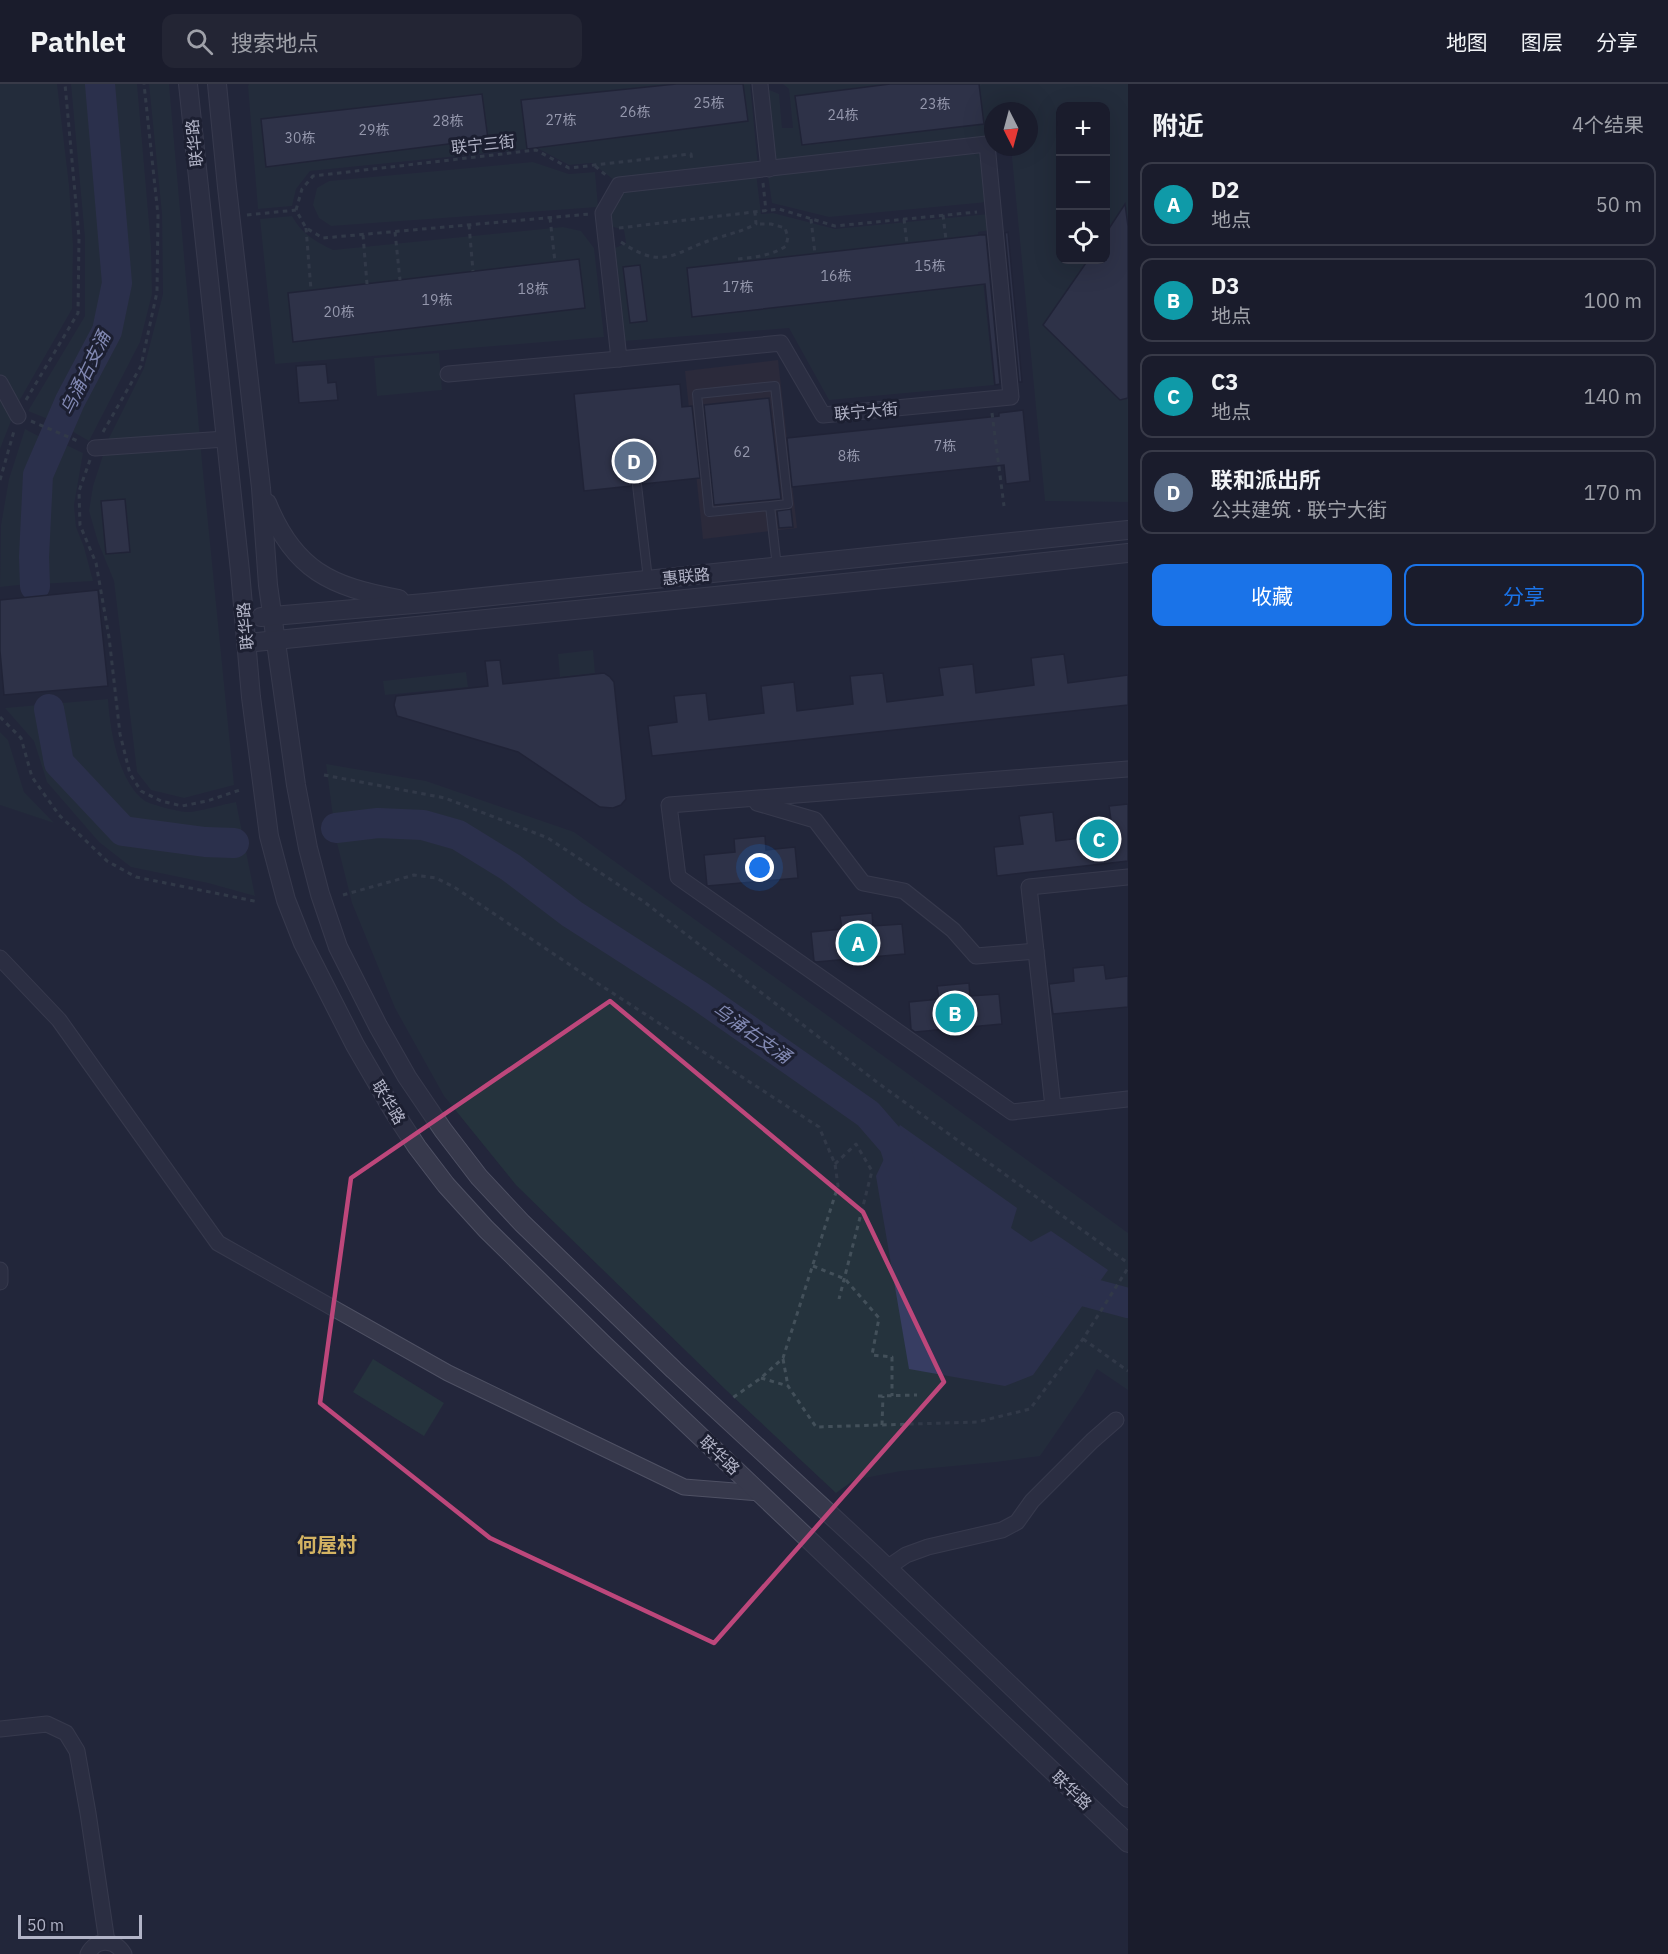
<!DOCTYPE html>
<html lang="zh">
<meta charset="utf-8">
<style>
body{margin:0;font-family:"IBM Plex Sans","Noto Sans SC",sans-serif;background:#232534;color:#f1f3f6}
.controls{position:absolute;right:18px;top:18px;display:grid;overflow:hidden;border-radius:12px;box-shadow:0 6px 24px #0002}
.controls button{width:54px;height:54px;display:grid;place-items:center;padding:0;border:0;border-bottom:2px solid #383a48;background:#1a1c2c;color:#f1f3f6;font:30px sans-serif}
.compass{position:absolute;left:984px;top:18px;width:54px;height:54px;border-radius:50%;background:#1a1c2c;box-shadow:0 6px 24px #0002;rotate:174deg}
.scale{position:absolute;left:18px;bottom:15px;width:124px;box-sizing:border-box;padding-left:6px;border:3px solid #b2b4c7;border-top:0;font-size:16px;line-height:21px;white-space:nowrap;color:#b2b4c7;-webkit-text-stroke:4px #1c1f31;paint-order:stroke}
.you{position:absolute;left:760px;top:784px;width:21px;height:21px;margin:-15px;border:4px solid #fff;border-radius:50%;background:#1a73e8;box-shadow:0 0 0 9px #1a73e833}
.badge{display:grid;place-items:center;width:39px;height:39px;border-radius:50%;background:#1a73e8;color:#fff;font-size:20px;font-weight:700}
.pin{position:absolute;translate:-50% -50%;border:3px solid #fff;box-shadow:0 2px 6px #0006}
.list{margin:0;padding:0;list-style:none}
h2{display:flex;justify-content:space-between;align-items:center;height:78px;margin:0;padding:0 24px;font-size:26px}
h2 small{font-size:20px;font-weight:400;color:#9fa1a9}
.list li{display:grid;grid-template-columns:39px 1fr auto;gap:18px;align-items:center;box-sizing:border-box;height:84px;margin:0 12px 12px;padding:0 12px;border:2px solid #383a48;border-radius:12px}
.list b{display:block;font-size:22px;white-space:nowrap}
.list p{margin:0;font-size:20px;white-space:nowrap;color:#9fa1a9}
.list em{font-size:20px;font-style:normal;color:#9fa1a9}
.actions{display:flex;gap:12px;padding:18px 24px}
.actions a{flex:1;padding:14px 0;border:2px solid #1a73e8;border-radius:12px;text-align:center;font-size:21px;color:#1a73e8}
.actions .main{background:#1a73e8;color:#fff}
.icon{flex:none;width:33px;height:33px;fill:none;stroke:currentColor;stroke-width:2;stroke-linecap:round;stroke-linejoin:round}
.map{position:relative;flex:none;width:1128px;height:1870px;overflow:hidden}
header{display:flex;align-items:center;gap:36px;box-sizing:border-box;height:84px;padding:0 30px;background:#1a1c2c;border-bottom:2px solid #383a48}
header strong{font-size:28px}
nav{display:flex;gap:33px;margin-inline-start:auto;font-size:21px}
.search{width:420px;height:54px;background:#232534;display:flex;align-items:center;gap:15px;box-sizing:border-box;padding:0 21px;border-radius:12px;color:#9fa1a9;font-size:22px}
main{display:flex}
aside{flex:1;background:#1a1c2c}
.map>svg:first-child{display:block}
</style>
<header>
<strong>Pathlet</strong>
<div class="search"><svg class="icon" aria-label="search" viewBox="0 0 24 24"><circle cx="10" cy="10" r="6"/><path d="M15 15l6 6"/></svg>搜索地点</div>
<nav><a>地图</a><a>图层</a><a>分享</a></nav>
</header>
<main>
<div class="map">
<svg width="1128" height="1870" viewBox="0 0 1128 1870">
<rect width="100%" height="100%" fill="#23263b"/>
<!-- medical -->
<polygon fill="#352f3d" points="778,276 797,444 703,455 685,287"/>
<!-- green -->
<g fill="#25333d" fill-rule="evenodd">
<polygon points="0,0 57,0 69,101 73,161 72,225 18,319 0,365"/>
<polygon points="71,0 93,0 107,125 112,194 101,243 53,337 28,327 85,232 85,154"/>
<polygon points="106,0 137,0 151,162 152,210 140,258 89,357 63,342 98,282 114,245 123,196"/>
<polygon points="149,0 169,0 202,378 234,701 184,714 151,706 137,688 114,497 98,458 89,427 93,402 108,356 144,284 163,210 162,130"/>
<polygon points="249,0 750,0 758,83 619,100 592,79 569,81 537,64 310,87 296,105 292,122 258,125 248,2"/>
<path d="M783,0H1128V418L1045,417L1011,63H1029V27H993V58L773,80L767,5L779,10L782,44H793L789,5ZM1060,22H1106V176H1060Z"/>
<polygon points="982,69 988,118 829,133 772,119 768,92"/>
<polygon points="533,78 569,90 595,88 598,123 331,142 319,134 313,121 317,104 329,97"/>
<polygon points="756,89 761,130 773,129 835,145 989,130 990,146 978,148 994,301 829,316 789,244 624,257 613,165 626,159 624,146 610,142 609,127 624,105"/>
<path d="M292,132C302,150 315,157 333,166L563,143L581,147L594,164L604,253L275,280L260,135Z"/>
<polygon points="439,269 442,306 377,312 374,274"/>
<polygon points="25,345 44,355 28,410 28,500 0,503 1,441 9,395"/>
<polygon points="58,357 83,369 74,421 76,443 84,463 93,497 40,500 39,467 44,392"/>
<polygon points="593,566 595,589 560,593 558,570"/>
<polygon points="466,588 468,603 385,611 383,597"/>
<path d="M108,615C110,645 118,698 145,717C152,721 177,727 186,728C196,729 223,720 236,718L255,812L208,799L131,783L99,758L47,698L34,657L5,624Z"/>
<polygon points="0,648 8,656 24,708 54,739 0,721"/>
<polygon points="326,680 426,697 574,748 1128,1149 1128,1306 1097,1285 1084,1308 1040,1372 996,1378 901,1387 854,1396 836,1409 726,1306 516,1101 444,1012 395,924 352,819 336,755"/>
<polygon points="373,1275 444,1319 424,1352 353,1308"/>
</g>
<!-- water -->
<polygon fill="#373d62" points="900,1041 1017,1124 1011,1144 1031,1158 1051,1147 1108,1186 1033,1291 1005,1302 909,1285 876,1092"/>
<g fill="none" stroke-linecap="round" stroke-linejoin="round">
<!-- river -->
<g stroke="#373d62" stroke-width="30">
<polyline points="35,502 34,473 38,391 70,317 107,247 117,199 100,0"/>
<polyline points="49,625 59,679 123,747 205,758 234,759"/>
<polyline points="336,744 378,739 423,741 458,751 510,783 572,830 698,911 868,1030 894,1060 905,1094"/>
<polyline points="1053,1199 1128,1219"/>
</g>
</g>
<!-- building -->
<g fill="#3c4059" stroke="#1e2133" stroke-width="1.5">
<polygon points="676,0 743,0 748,37 527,65 521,16"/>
<polygon points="890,0 979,0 984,40 802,61 795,12"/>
<polygon points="482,10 488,55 266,83 261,35"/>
<polygon points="1125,120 1128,142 1128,314 1120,316 1043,241 1088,176 1106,176 1106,149"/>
<polygon points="1008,148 1022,298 1019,298 1005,149"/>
<polygon points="980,151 986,151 1000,300 995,301 985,200 692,233 687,184"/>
<polygon points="579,175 585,224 293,258 288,209"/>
<polygon points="640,181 647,237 630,239 623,183"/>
<polygon points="326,280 328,299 336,298 338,316 299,319 296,282"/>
<polygon points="680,300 682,323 692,322 700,394 643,400 637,395 633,397 631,402 584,407 574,310"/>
<polygon points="769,314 781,415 714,421 704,321"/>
<polygon points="1023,326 1030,397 1006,400 1004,381 792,403 787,354 999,332 999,329"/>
<polygon points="125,415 130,468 106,470 101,417"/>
<polygon points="791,425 793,443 779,444 777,427"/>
<polygon points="98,506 108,602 4,611 0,567 0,516"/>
<polygon points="1064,570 1068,599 1128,591 1128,621 652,672 648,642 677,638 674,612 706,609 709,636 764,629 761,602 794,598 797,627 853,620 850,592 883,589 887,618 943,611 939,584 973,580 976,609 1034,601 1031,574"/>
<polygon points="500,576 503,600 604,589 610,593 614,598 626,715 621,721 613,724 600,723 518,668 397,632 394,621 396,612 488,602 485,577"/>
<polygon points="1128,720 1128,777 997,792 994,763 1023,760 1019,732 1053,728 1056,757 1113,750 1109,722"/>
<polygon points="765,752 766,766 795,763 798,794 707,802 704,771 735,768 734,755"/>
<polygon points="872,829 873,842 902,840 905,870 816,878 814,877 811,848 842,845 840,832"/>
<polygon points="1104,881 1106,895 1128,892 1128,923 1053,930 1049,900 1074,897 1073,884"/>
<polygon points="969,899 970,912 999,910 1002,940 915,948 911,945 909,918 939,915 937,902"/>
</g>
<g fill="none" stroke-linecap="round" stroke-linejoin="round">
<defs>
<g id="service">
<polyline points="637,401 648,495"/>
<polyline points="770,422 788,420 775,302 697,310 709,428 770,422 777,483"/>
</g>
<g id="minor">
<polyline points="760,0 769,85"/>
<polygon points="987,60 1011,313 823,331 781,259 619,275 603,129 619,101"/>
<polyline points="448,290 619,275"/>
<polyline points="0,299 18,332"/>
<polyline points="95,364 225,355"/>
<polyline points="1128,685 669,721 678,793 1012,1028 1128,1015"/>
<polyline points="757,719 815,736 863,799 904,807 953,846 976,872 1036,867"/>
<polyline points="0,874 59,936 218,1159 448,1289 684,1403 760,1409"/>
<polyline points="1053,1023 1029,803 1128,793"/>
<polyline points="0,1186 0,1198"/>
<polyline points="887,1484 906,1471 928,1463 1002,1446 1017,1438 1032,1417 1092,1357 1116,1336"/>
<polyline points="0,1645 47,1640 66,1649 77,1667 88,1729 107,1858"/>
<path d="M88,1870C96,1854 115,1855 124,1870"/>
</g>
<g id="tertiary">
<polyline points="188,0 240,487 251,613 269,752 286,816 303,859 355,961 394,1028 417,1063 446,1101 486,1145 602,1259 1128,1759"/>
<polyline points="217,0 227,103 261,404 268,501 296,701 308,764 320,810 338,863 378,942 407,993 443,1046 479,1093 522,1139 674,1286 874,1471 1128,1714"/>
<path d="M267,419C294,486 331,503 399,515"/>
<polyline points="261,533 425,519 1128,446"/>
<polyline points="246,559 953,488 1128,469"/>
</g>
</defs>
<!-- service casing -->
<use href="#service" stroke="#4f5164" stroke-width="10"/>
<!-- minor casing -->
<use href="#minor" stroke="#4f5164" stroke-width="17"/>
<!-- tertiary casing -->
<use href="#tertiary" stroke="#4f5164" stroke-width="20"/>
<!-- path -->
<g stroke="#43505a" stroke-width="3" stroke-dasharray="4.5 4.5" stroke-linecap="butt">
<polyline points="595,82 608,93"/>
<polyline points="763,99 766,127"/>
<polyline points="296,126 302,105 313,92 536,66 569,84 691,70 692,77"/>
<polyline points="247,131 296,126 306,144 323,154 590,130"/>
<polyline points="943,131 946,156"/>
<polyline points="550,134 555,178"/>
<polyline points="811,135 815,170"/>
<polyline points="904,135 907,160"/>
<polyline points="469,141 473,187"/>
<polyline points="306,144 311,206"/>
<polyline points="619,144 779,125 835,142 977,128"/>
<polyline points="395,148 400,196"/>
<polyline points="363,151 367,200"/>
<path d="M621,158C665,188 674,167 717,154C733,149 740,148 756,140L755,128"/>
<path d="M738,175C755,173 771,172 786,162L788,153L785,144L771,140H756"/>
<polyline points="26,316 78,229 79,153 65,0"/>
<polyline points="992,329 1004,422"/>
<polyline points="31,337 80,358"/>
<polyline points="103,348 141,282 157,208 158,131 144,0"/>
<polyline points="90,376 79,407 80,441 96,479 109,553 120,650 130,690 141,707 161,717 182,722 207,717 240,706"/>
<polyline points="0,396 14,347"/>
<polyline points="0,633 21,654 32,693 59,731 107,777 136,793 259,818"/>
<polyline points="324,691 445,714 548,754 643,817 878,999 1128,1179"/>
<polyline points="343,811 414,791 436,794 454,803 591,895 819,1043 835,1080 838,1102 783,1274 761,1294 731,1315"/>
<polyline points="835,1080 856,1060 872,1087 839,1215"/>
<polyline points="813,1182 845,1195 879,1234 872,1271 892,1273 892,1312"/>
<polyline points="1083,1255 1128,1287"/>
<polyline points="783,1275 788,1302"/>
<polyline points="761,1294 788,1302 816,1343 977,1338 1030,1325 1083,1255 1128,1184"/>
<polyline points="878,1312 917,1311"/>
<polyline points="882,1341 883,1312"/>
</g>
<!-- service -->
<use href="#service" stroke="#37394c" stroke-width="8"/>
<!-- minor -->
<use href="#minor" stroke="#37394c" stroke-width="15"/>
<!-- tertiary -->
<use href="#tertiary" stroke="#37394c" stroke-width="18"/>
</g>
<!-- marked area -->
<path d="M0 0H1128V1870H0ZM610,917L863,1128L944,1298L714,1559L490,1454L320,1319L351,1094Z" fill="#23263b" fill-opacity=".55" fill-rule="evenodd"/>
<path fill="none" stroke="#bd477b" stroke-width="4.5" stroke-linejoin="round" d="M610,917L863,1128L944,1298L714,1559L490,1454L320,1319L351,1094Z"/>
<g text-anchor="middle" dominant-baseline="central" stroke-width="6" stroke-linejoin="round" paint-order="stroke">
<!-- number labels -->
<g font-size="14" fill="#9497ac">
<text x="709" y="19">25栋</text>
<text x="935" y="20">23栋</text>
<text x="635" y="28">26栋</text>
<text x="843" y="31">24栋</text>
<text x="561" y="36">27栋</text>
<text x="448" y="37">28栋</text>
<text x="374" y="46">29栋</text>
<text x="300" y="54">30栋</text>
<text x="930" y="182">15栋</text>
<text x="836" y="192">16栋</text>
<text x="738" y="203">17栋</text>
<text x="533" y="205">18栋</text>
<text x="437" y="216">19栋</text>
<text x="339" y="228">20栋</text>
<text x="945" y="362">7栋</text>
<text x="742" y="368">62</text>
<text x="849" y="372">8栋</text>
</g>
<!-- street labels -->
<g font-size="16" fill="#b2b4c7" stroke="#1c1f31">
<text transform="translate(194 59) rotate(-96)">联华路</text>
<text transform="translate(483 60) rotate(-6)">联宁三街</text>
<text transform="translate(866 327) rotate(-5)">联宁大街</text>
<text transform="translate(686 492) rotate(-6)">惠联路</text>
<text transform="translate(245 542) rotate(-95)">联华路</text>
<text transform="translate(389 1018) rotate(59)">联华路</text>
<text transform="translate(720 1371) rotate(44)">联华路</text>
<text transform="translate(1072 1706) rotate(44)">联华路</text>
</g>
<!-- water labels -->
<g font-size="18" font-style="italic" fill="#8289b3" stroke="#1c1f31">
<text transform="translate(85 289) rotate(-64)">乌涌右支涌</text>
<text transform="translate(752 949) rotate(35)">乌涌右支涌</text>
</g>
<!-- quarter labels -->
<g font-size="20" font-weight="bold" fill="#d3b362" stroke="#1c1f31">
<text x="327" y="1460">何屋村</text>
</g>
</g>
</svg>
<div class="controls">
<button>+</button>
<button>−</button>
<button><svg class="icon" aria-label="locate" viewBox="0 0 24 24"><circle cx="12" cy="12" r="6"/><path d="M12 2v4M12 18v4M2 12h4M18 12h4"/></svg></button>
</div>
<svg class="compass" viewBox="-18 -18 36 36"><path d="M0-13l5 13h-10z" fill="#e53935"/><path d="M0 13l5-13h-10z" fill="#9fa1a9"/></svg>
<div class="scale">50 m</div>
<div class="you"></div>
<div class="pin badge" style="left:858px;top:859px;background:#0f9aa8">A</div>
<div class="pin badge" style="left:955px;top:929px;background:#0f9aa8">B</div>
<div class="pin badge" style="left:1099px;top:755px;background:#0f9aa8">C</div>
<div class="pin badge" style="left:634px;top:377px;background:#5c6f8a">D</div>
</div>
<aside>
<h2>附近<small>4个结果</small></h2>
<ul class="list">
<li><span class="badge" style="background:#0f9aa8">A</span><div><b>D2</b><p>地点</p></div><em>50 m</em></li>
<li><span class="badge" style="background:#0f9aa8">B</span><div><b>D3</b><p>地点</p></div><em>100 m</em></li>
<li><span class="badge" style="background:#0f9aa8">C</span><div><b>C3</b><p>地点</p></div><em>140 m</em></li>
<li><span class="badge" style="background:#5c6f8a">D</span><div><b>联和派出所</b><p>公共建筑 · 联宁大街</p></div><em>170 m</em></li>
</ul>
<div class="actions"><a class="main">收藏</a><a>分享</a></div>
</aside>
</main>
